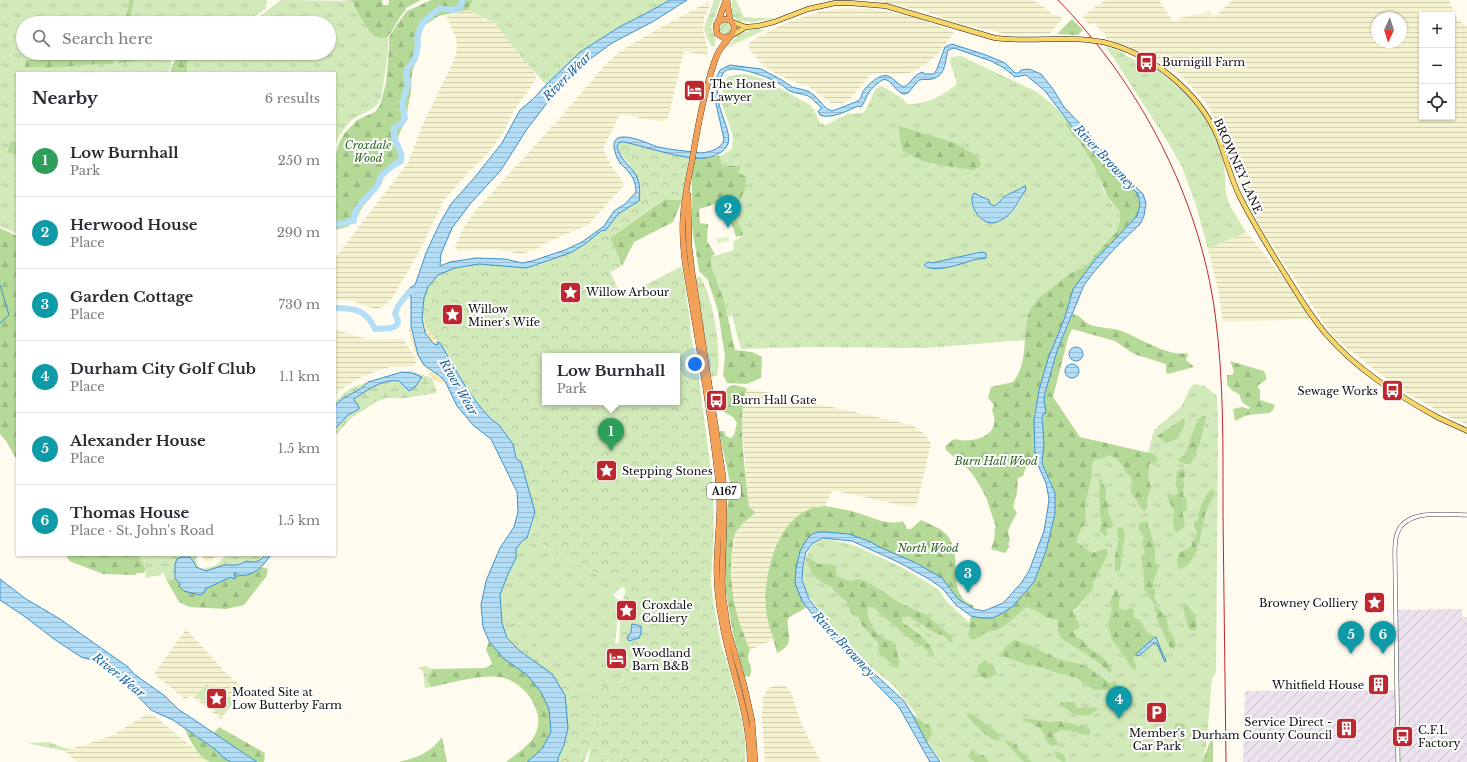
<!DOCTYPE html>
<meta charset="utf-8">
<style>
body{margin:0;font-family:"Libre Baskerville",serif;background:#f7f7f7;color:#2b2b33}
.controls{position:absolute;right:12px;top:12px;display:grid;overflow:hidden;border-radius:0px;box-shadow:0 1px 3px #0004}
.controls button{width:36px;height:36px;display:grid;place-items:center;padding:0;border:0;border-bottom:1px solid #e1e1e2;background:#fff;color:#2b2b33;font:20px sans-serif}
.compass{position:absolute;left:1371px;top:12px;width:36px;height:36px;border-radius:50%;background:#fff;box-shadow:0 1px 3px #0004;rotate:184deg}
.you{position:absolute;left:695px;top:364px;width:14px;height:14px;margin:-10px;border:3px solid #fff;border-radius:50%;background:#1a73e8;box-shadow:0 0 0 6px #1a73e833}
.badge{display:grid;place-items:center;width:26px;height:26px;border-radius:50%;background:#db2777;color:#fff;font-size:13px;font-weight:700}
.pin{position:absolute;translate:-50% -33px;filter:drop-shadow(0 1px 2px #0008)}
.pin::after{content:'';position:absolute;top:21px;width:14px;height:12px;background:inherit;clip-path:polygon(0 0,100% 0,50% 100%)}
.popup{position:absolute;left:542px;top:353px;width:138px;height:52px;box-sizing:border-box;display:grid;place-content:center;border-radius:0px;background:#fff;filter:drop-shadow(0 1px 3px #0005);font-size:13px;white-space:nowrap;color:#7c7c81}
.popup b{font-size:15px;color:#2b2b33}
.popup::after{content:'';position:absolute;left:50%;top:100%;margin-left:-8px;border:8px solid transparent;border-top-color:#fff}
.list{margin:0;padding:0;list-style:none}
h2{display:flex;justify-content:space-between;align-items:center;height:52px;margin:0;padding:0 16px;font-size:17px}
h2 small{font-size:13px;font-weight:400;color:#7c7c81}
.list li{display:grid;grid-template-columns:26px 1fr auto;gap:12px;align-items:center;box-sizing:border-box;height:72px;padding:0 16px;border-top:1px solid #e1e1e2}
.list b{display:block;font-size:15px;white-space:nowrap}
.list p{margin:0;font-size:13px;white-space:nowrap;color:#7c7c81}
.list em{font-size:13px;font-style:normal;color:#7c7c81}
.icon{flex:none;width:22px;height:22px;fill:none;stroke:currentColor;stroke-width:2;stroke-linecap:round;stroke-linejoin:round}
.map{position:relative;flex:none;width:1467px;height:762px;overflow:hidden}
.search{position:absolute;background:#fff;box-shadow:0 1px 3px #0004;left:16px;top:16px;width:320px;height:44px;display:flex;align-items:center;gap:10px;box-sizing:border-box;padding:0 14px;border-radius:22px;color:#7c7c81;font-size:15px}
.panel{position:absolute;background:#fff;box-shadow:0 1px 3px #0004;left:16px;top:72px;width:320px;height:484px;border-radius:0px}
.map>svg:first-child{display:block}
</style>
<div class="map">
<svg width="1467" height="762" viewBox="0 0 1467 762">
<defs>
<pattern id="industrial-furrows" width="10" height="10" patternUnits="userSpaceOnUse"><rect width="10" height="10" fill="#ebe2ed"/><path d="M-1 1l2-2M0 10L10 0M9 11l2-2" fill="none" stroke="#c8c1ca"/></pattern>
<pattern id="farmland-rules" width="6" height="5" patternUnits="userSpaceOnUse"><rect width="6" height="5" fill="#f5f2cf"/><path d="M0 2.5h6" fill="none" stroke="#d1ceb1"/></pattern>
<pattern id="grass-tufts" width="24" height="20" patternUnits="userSpaceOnUse"><rect width="24" height="20" fill="#d2e9b9"/><path d="M3 7l-1-3M5 7V3M7 7l1-3M15 17l-1-3M17 17v-4M19 17l1-3" fill="none" stroke="#b3c79e"/></pattern>
<pattern id="forest-firs" width="22" height="20" patternUnits="userSpaceOnUse"><rect width="22" height="20" fill="#b5da98"/><path d="M5 1l3.5 6h-7zM16 11l3.5 6h-7z" fill="#9aba82"/></pattern>
<pattern id="wetland-marsh" width="20" height="14" patternUnits="userSpaceOnUse"><rect width="20" height="14" fill="#d2e9b9"/><path d="M1 5h8M5 5V1M11 12h8M15 12V8" fill="none" stroke="#b3c79e"/></pattern>
<pattern id="sand-dots" width="8" height="8" patternUnits="userSpaceOnUse"><rect width="8" height="8" fill="#faedbc"/><path d="M2 2h.1M6 6h.1" fill="none" stroke="#d5caa0" stroke-width="1.8" stroke-linecap="round"/></pattern>
<pattern id="park-crowns" width="20" height="18" patternUnits="userSpaceOnUse"><rect width="20" height="18" fill="#d2e9b9"/><path d="M2 6a3 3 0 1 1 6 0M12 15a3 3 0 1 1 6 0" fill="none" stroke="#b3c79e"/></pattern>
<pattern id="garden-furrows" width="10" height="10" patternUnits="userSpaceOnUse"><rect width="10" height="10" fill="#d2e9b9"/><path d="M-1 1l2-2M0 10L10 0M9 11l2-2" fill="none" stroke="#b3c79e"/></pattern>
<pattern id="water-rules" width="6" height="5" patternUnits="userSpaceOnUse"><rect width="6" height="5" fill="#b4ddf6"/><path d="M0 2.5h6" fill="none" stroke="#9abcd2"/></pattern>
</defs>
<rect width="100%" height="100%" fill="#fffcef"/>
<!-- industrial -->
<polygon fill="url(#industrial-furrows)" points="1462,609 1462,617 1467,617 1467,762 1243,762 1245,691 1396,690 1396,610"/>
<!-- farmland -->
<g fill="url(#farmland-rules)" fill-rule="evenodd">
<polygon points="871,0 1034,0 1051,13 1063,18 1049,34 1010,35 950,21 925,11"/>
<path d="M1106,0H1159L1173,22L1183,17L1210,12L1213,18L1233,0H1449L1457,19L1467,26V424L1453,419L1405,392L1375,370L1335,338L1325,325L1262,230L1239,182L1227,147L1208,105L1181,75L1166,65L1127,46L1106,39L1105,33L1100,30L1095,23L1089,25L1082,16ZM1422,15H1452V117H1422ZM1377,18H1401V42H1377Z"/>
<polygon points="708,2 710,5 704,18 703,30 708,50 707,56 684,51 668,118 665,121 662,122 620,114 603,149 612,167 620,177 624,185 588,225 545,243 537,249 521,254 494,249 462,251 458,250 455,247 463,228 477,209 559,119 606,64 619,52 656,30"/>
<polygon points="842,8 874,9 913,17 954,32 939,53 925,65 909,73 898,74 880,73 870,75 852,97 843,103 831,103 808,86 791,81 771,71 759,61 750,50 749,45 751,41 781,25 814,13"/>
<polygon points="468,10 495,23 534,72 536,77 534,82 513,112 503,133 489,152 467,174 444,200 420,250 393,297 385,305 378,309 374,309 353,301 335,299 335,258 408,163 422,126 455,58 457,47 456,38 447,18 448,15"/>
<polygon points="1246,232 1292,288 1311,319 1223,322 1218,289 1208,249"/>
<polygon points="335,328 343,332 370,340 399,339 404,340 417,360 416,364 412,367 390,367 379,370 355,380 335,394"/>
<polygon points="747,388 912,425 923,433 931,443 917,504 914,507 909,507 836,491 832,491 825,506 809,509 766,610 773,640 750,650 742,633 732,597 731,585 732,558 735,535 739,527 754,514 754,511 749,508 742,427 743,400"/>
<polygon points="202,555 217,555 211,561 205,562"/>
<polygon points="186,629 228,675 244,688 221,719 193,697 189,696 186,700 154,674"/>
<polygon points="776,685 785,685 791,693 803,728 821,762 765,762 762,719 763,697 769,688"/>
<polygon points="149,713 159,720 211,762 77,762 65,751 111,736"/>
</g>
<!-- grass -->
<g fill="url(#grass-tufts)" fill-rule="evenodd">
<path d="M0,0H129L125,23H23V53H119L118,64L156,57H171L170,53H173L175,57H172L169,73H17V142L10,141L7,152L17,154V234L0,226ZM114,58L102,63L41,68L25,67L26,60Z"/>
<polygon points="134,0 267,0 267,4 265,5 267,8 245,23 130,23"/>
<path d="M281,0L352,1L362,21L384,37L388,36V53L381,99H380C376,111 365,111 355,118C347,123 338,137 335,146V73H187V63L191,53H201L206,56L219,53H329V23H251Z"/>
<polygon points="473,0 670,0 645,14 621,26 580,52 546,85 523,59 495,23 468,10"/>
<polygon points="714,0 721,0 711,27 715,38 715,46 712,47 706,36 704,28"/>
<polygon points="732,0 736,0 744,17 755,18 775,18 754,22 737,21 732,16"/>
<polygon points="755,29 765,30 726,48 739,34"/>
<polygon points="1105,46 1122,52 1127,56 1161,73 1188,95 1203,115 1215,136 1224,162 1226,194 1230,206 1246,232 1208,249 1196,205 1182,167 1169,144 1115,60"/>
<path d="M961,56L1037,92L1052,104L1068,121L1065,126C1077,139 1089,155 1097,171C1101,180 1102,191 1109,200C1112,204 1117,206 1120,211C1125,232 1098,251 1085,267C1072,270 1040,294 1032,306C1027,316 1027,329 1025,340L925,348L807,347L741,349L732,315L728,317L724,300L711,266V257L734,250L733,242L743,235L742,230L734,216C735,210 738,206 739,201C741,190 742,173 737,164L724,166L722,164L720,156L732,149L733,136L722,104L723,85L728,76L745,74L761,78L812,106L820,123L826,125L847,114L863,113C867,109 873,94 876,88L882,86L903,99L907,104C927,104 941,97 957,84L955,77L950,62L951,57ZM1025,185L1026,190C1021,196 1019,204 1014,210C1007,220 991,226 980,218L978,193L989,200L990,204L994,206C999,204 1000,200 1004,197C1011,192 1019,191 1025,185ZM981,252L986,253V258C967,261 950,267 931,269L928,262L932,263Z"/>
<path d="M696,277H700C712,291 723,357 717,375L712,377L710,375L695,279Z"/>
<polygon points="1194,384 1205,386 1217,396 1218,427 1216,672 1212,679 1206,747 1202,762 942,762 928,744 916,714 893,685 874,670 833,628 808,595 804,585 802,574 805,561 809,551 814,543 824,539 833,540 856,546 903,568 938,589 947,602 970,623 1028,605 1062,621 1078,608 1085,598 1092,556 1076,543 1092,459 1097,441 1148,453 1154,430 1181,407 1189,390"/>
<polygon points="533,523 532,540 622,587 613,595 617,599 620,600 615,643 624,645 629,649 622,682 606,687 579,691 526,641 514,623 507,638 502,623 500,595 508,574 516,558 516,549 522,541 527,538"/>
<polygon points="139,555 160,555 160,575 146,578 146,570"/>
<polygon points="425,666 433,669 427,679 431,687 425,688 423,671 418,668"/>
<polygon points="206,684 215,691 218,689 234,702 222,716 196,696"/>
<polygon points="594,713 596,713 594,726 589,740 587,738 587,729"/>
<polygon points="49,742 64,748 71,749 65,751 30,744 30,743"/>
<polygon points="602,748 605,748 611,762 605,761 601,751"/>
</g>
<!-- forest -->
<g fill="url(#forest-firs)">
<polygon points="129,0 134,0 130,23 125,23"/>
<path d="M343,0H382L383,5H388L389,0H421L406,8V10C398,17 393,32 388,36C372,47 357,11 352,1Z"/>
<path d="M431,0H473L468,10L439,16L425,25L421,31L419,51L412,72L411,91L406,118L397,140L398,145L402,151L404,160L403,163C396,167 390,170 385,176C382,179 382,181 381,184C372,198 361,204 356,221L347,227L335,230V157L339,143L344,134L357,120L375,112L380,105L386,83L389,51V37L398,23L407,11Z"/>
<polygon points="1072,19 1083,30 1078,35 1057,34"/>
<polygon points="119,53 170,53 172,57 156,57 118,64"/>
<path d="M189,53H191L187,63V73H170C172,61 177,57 189,53Z"/>
<path d="M114,57L113,64C84,63 53,70 25,67L26,60Z"/>
<path d="M1068,121L1080,137L1108,166L1115,176L1125,182L1138,194L1140,205L1139,212L1137,216L1128,225L1073,289L1065,317L1054,343L1039,390L1034,415L1035,456L1027,464L1023,476L1018,478L1017,493L1013,507L1017,513L1009,528L1008,533L1010,540L1008,545L1010,546L1005,553L991,549L994,540L995,528L996,527L986,497L974,476L967,468L946,450L945,446L954,439C974,444 1003,436 992,410L994,405L988,398L991,387L1013,382C1030,361 1021,333 1030,310C1035,299 1047,291 1056,284C1065,277 1074,270 1085,267L1116,232L1120,221V211L1108,198L1094,165L1079,142L1065,125Z"/>
<polygon points="899,126 955,143 978,157 981,166 973,170 947,166 922,161 903,151 900,139"/>
<polygon points="10,141 17,142 17,154 7,153"/>
<polygon points="713,156 720,156 722,164 724,166 739,165 740,167 739,173 746,177 745,190 736,208 734,215 742,230 743,235 736,237 733,227 728,218 725,201 699,209 700,223 708,224 707,241 715,254 711,257 711,266 724,300 735,350 752,352 762,357 761,378 747,384 727,383 723,375 725,356 718,311 708,280 699,271 692,227 692,173 695,158 710,158"/>
<polygon points="665,199 682,200 673,222 634,242 622,266 610,238"/>
<polygon points="0,228 17,236 17,460 6,441 0,434"/>
<path d="M1073,314C1081,315 1084,323 1091,325C1100,328 1110,328 1119,330C1137,336 1167,357 1186,353L1188,354L1186,360L1194,367L1168,374L1166,372V364L1134,354L1115,341L1072,329L1068,338L1053,397L1080,437L1154,454L1158,459L1155,463L1149,464L1148,479L1151,487L1147,499V507L1145,511H1143L1131,492L1132,484L1131,477L1127,474L1122,465L1117,459L1110,455L1101,459H1095L1092,464V474L1085,506L1086,522L1081,529L1076,542L1092,553L1105,549L1107,550L1108,554L1093,583V589C1085,595 1082,605 1073,611V614L1079,623V628L1073,631L1078,639H1082C1090,655 1105,652 1112,671L1110,673L1098,662L1064,640L1059,635L1058,630V620L1048,618L1029,607L1025,608C1017,615 1008,624 999,629C995,631 991,630 987,632C981,635 977,641 970,639L968,635L970,630L969,625L971,616L981,618H993L1013,606L1034,582L1046,551L1055,514L1051,482L1042,463L1043,414L1045,413L1044,400L1049,378L1057,351Z"/>
<path d="M1230,361L1264,371L1266,376V380L1257,386L1260,390V400L1275,405L1273,410L1269,413L1247,415L1235,421L1233,409L1242,407L1249,409L1250,407C1243,404 1241,402 1240,395L1233,391L1227,385V375H1232L1234,371Z"/>
<path d="M735,385L747,388C736,418 746,474 749,507L754,511V514C747,520 739,526 735,534C733,539 733,547 732,552C728,588 736,618 750,650C745,660 751,662 751,670C751,672 750,675 750,677L744,676L733,633L724,581L727,512L730,483L719,431H724L726,436L731,438L734,435L737,423L733,417L724,412L723,395L728,387Z"/>
<path d="M1205,416L1206,417C1203,430 1198,455 1190,464H1186L1178,461V459L1184,456L1198,420L1201,417Z"/>
<polygon points="1184,418 1185,424 1177,439 1166,443 1157,436"/>
<path d="M1183,468L1186,473L1183,480L1184,483L1183,496L1186,498L1187,511H1183C1182,517 1186,520 1184,527L1176,533L1173,523L1174,509C1170,504 1167,499 1168,493L1173,496L1176,495L1178,491L1175,483L1177,481L1176,478L1177,471Z"/>
<polygon points="1101,479 1106,489 1106,500 1109,504 1108,513 1112,520 1113,527 1106,529 1106,532 1108,534 1106,536 1099,531 1102,523 1100,514 1099,480"/>
<path d="M1212,488L1215,493C1212,500 1207,508 1205,515C1201,529 1198,567 1179,569C1176,564 1177,557 1180,552L1187,549L1192,546V542L1197,535L1194,523L1198,519C1197,511 1206,494 1212,488Z"/>
<path d="M825,506C835,508 845,509 855,512C871,517 888,526 903,521L907,529H911L921,520C929,524 941,528 947,535C963,555 949,584 964,600C966,602 971,604 974,606L971,612L963,608L947,587L859,540L825,535L808,544L798,578L809,606L788,618C786,634 797,643 777,653C774,638 767,624 766,609C763,577 776,521 810,509C814,507 820,507 825,506Z"/>
<polygon points="1146,521 1148,523 1148,527 1151,532 1151,535 1155,548 1155,562 1159,566 1154,579 1153,588 1156,591 1154,598 1157,602 1155,605 1144,589 1144,575 1141,557 1145,554 1142,543 1145,536 1138,529 1139,524"/>
<polygon points="1119,527 1123,528 1125,534 1120,569 1119,571 1116,571 1115,570 1115,556 1119,539 1117,530"/>
<polygon points="66,555 139,555 146,570 143,573 137,573 136,575 103,574 69,561"/>
<path d="M808,557L818,564H830L836,566V576L850,581L858,579L865,581L884,592L896,601L926,615L950,635L953,639V642H950L943,635L937,634L910,617L905,616L902,618L903,623C915,631 932,641 934,657L921,645L915,643L874,608L871,606L868,607C866,614 871,628 877,633C881,637 888,640 894,643C896,647 900,662 899,666L896,668L879,653L878,643L861,624L859,617L852,614L846,601L838,595L832,587L820,581L812,574L805,558Z"/>
<polygon points="262,567 268,569 266,577 244,605 226,609 189,607 179,602 167,581 175,578 181,585 204,593 205,589 231,577 236,578 234,575 235,572 237,575 245,575"/>
<polygon points="1117,589 1120,598 1119,601 1119,609 1126,610 1131,608 1134,610 1133,617 1140,620 1148,633 1155,637 1139,650 1133,659 1136,667 1136,670 1132,669 1123,654 1112,640 1108,624 1112,610 1110,602 1115,590"/>
<path d="M1186,603L1195,616L1197,627L1194,631L1188,629C1187,620 1184,614 1182,604Z"/>
<polygon points="1156,606 1166,616 1169,631 1174,638 1176,645 1174,649 1170,648 1157,619 1157,614 1154,609"/>
<path d="M1014,640C1029,643 1041,651 1054,657C1063,661 1070,661 1079,664C1090,667 1101,677 1111,684L1115,680L1118,688L1116,690H1094L1075,677L1053,672L1035,665H1028L1003,656L1001,653L1005,648Z"/>
<path d="M489,641L503,658L527,674L542,692L549,709L551,732L542,749L527,762H506C516,754 529,746 535,735C547,712 524,681 500,677C480,674 451,683 431,687L427,679L433,669L484,668L490,666L492,663L486,650Z"/>
<polygon points="984,660 994,667 997,674 987,679 980,676 977,670 978,666"/>
<path d="M1060,702H1074L1077,708L1094,707L1099,709L1093,712L1091,715C1078,717 1067,712 1060,702Z"/>
<path d="M970,713L997,732L1000,735L999,741C986,739 976,725 967,716V714Z"/>
<path d="M912,714C917,717 923,724 929,725L932,731L927,743Z"/>
<path d="M1025,718L1048,722L1060,721L1089,728L1091,733L1089,735C1077,736 1064,724 1053,735L1058,743V745L1051,746C1045,742 1046,738 1043,732C1039,726 1031,722 1023,721V719Z"/>
<path d="M1175,723L1185,724L1184,734L1186,738L1179,747L1173,750L1172,744C1179,735 1174,733 1175,723Z"/>
<polygon points="219,727 265,753 264,762 257,762 214,733"/>
<path d="M185,729L216,750L224,758L231,762C225,762 216,762 211,762C199,759 189,739 185,729Z"/>
<path d="M442,737L447,762H399C418,757 429,754 442,737Z"/>
<polygon points="1211,739 1213,739 1213,762 1202,762"/>
<polygon points="1006,740 1017,745 1018,749 1032,762 1024,762 1005,742"/>
<polygon points="972,749 975,750 975,754 977,756 983,755 989,762 975,762 968,756"/>
<path d="M1055,751L1063,754L1066,758L1065,762C1060,762 1054,757 1055,751Z"/>
</g>
<!-- wetland -->
<g fill="url(#wetland-marsh)">
<path d="M423,306L434,334L440,343L438,342V345C424,341 422,318 423,306Z"/>
<path d="M411,371L432,378L437,393L405,398H387L376,402L351,418L335,436C335,420 349,417 359,407L354,400V399C368,389 389,372 404,385L412,373L402,372Z"/>
<path d="M368,382C359,393 344,394 335,406V402L349,389Z"/>
<path d="M160,555H197C196,562 196,567 203,569L216,565L226,555H265L258,561H243L237,565H224L206,571L196,567L194,562L174,575L175,578L167,581L164,573L160,575Z"/>
</g>
<!-- sand -->
<g fill="url(#sand-dots)">
<path d="M422,305C423,325 426,327 439,341L437,343H434L429,349L421,314Z"/>
<path d="M410,329H411C415,351 420,353 431,372L432,373L433,370L445,381L444,382L442,383L434,380L419,360L413,347L409,331Z"/>
</g>
<!-- park -->
<path fill="url(#park-crowns)" fill-rule="evenodd" d="M620,142H624L675,155L689,157L682,200L664,199L610,238L622,266L610,272L622,297L682,266L690,321L691,335L699,378L713,488L714,528L711,582L713,600L721,645L728,665L742,722L745,741V762H611L605,748H602L601,751L605,761L607,762H588L591,745L584,762H558V758L564,745L568,728L565,695L540,665L520,651L507,638L514,622L526,641L579,691L606,687L622,682L629,650L624,645L619,644L621,607L626,589L532,540L533,523L535,512L521,462C513,456 516,452 512,444C509,438 504,431 500,427C494,420 486,415 481,408C469,393 461,377 452,361C441,345 425,326 423,305C422,296 428,285 435,278C446,266 476,263 492,264C503,265 514,268 525,267C540,267 573,251 586,243C593,239 599,231 606,230L618,214L639,201L641,190L631,167L619,152L617,146ZM545,356H677V402H545ZM594,713H596L594,726L589,739L587,738V729Z"/>
<!-- garden -->
<circle fill="url(#garden-furrows)" cx="725" cy="28" r="7"/>
<!-- pitch -->
<polygon fill="#e3f0cb" points="728,236 729,241 717,244 716,239"/>
<!-- water -->
<g fill="url(#water-rules)" stroke="#3c92cc">
<path d="M670,0H687L654,21L612,43L586,62L557,90L527,129L501,170L470,204L452,228L441,254L440,266L450,262L476,258L505,259L522,263L532,261L565,250L582,242L604,226L614,211L625,204L636,192C636,182 632,175 625,168C623,166 620,164 619,161C616,157 615,152 614,147C612,126 649,144 658,147C672,150 687,151 701,153C710,152 722,149 724,139L713,91L717,76L720,70L730,65L761,69L782,80L792,87L808,91L815,96L827,109L832,111L858,101C862,98 861,94 864,90C869,84 880,73 888,76C894,78 898,85 904,87C911,83 914,74 923,72L924,74H934L937,69L945,47L952,44L986,55L1005,63L1015,73H1018L1021,70L1029,69L1041,74L1053,89L1064,107L1086,130L1100,149L1106,152L1113,164L1143,194L1146,203L1144,216L1140,224L1116,247L1093,273L1084,285L1057,351L1045,393L1044,400L1046,413L1043,414L1042,417L1044,443L1042,463L1055,493V514L1046,551L1034,582L1013,606L1003,613L993,618H981L971,616L956,605L942,588L929,579L898,562L852,541L823,538L813,543L806,552L803,566L802,580L809,599L834,631L864,664L904,701L912,714L927,743L940,762H930L899,707L831,638L802,601L795,583L796,569L800,551L807,539L812,534L818,532H826L849,534L871,542L877,546L916,563L942,578L958,599L974,609L984,611L1003,603L1006,600L1022,582L1029,571L1044,531L1048,507L1049,499L1046,483L1038,465L1035,456L1034,420L1039,390L1048,359L1065,317L1073,289L1094,261L1137,216L1140,205L1138,194L1125,182L1115,176L1108,166L1080,137L1045,91L1026,75L1015,77L1004,68L991,61L954,48L948,50C945,61 946,76 932,79C928,80 924,79 919,80L908,93L904,94C895,92 893,81 884,79C877,83 869,90 866,98C864,102 864,103 861,107L858,106C849,110 830,120 820,115L818,111L821,109V107C816,104 813,98 808,96C802,93 796,94 790,91C786,89 784,86 780,84C771,78 735,64 725,71C722,74 721,78 719,81C711,105 735,131 727,146C725,151 715,156 710,157C692,163 644,146 624,142H620L617,146C623,170 644,167 639,201L618,214L606,230L601,231L585,244L572,252L547,261L526,268L479,264L455,268L438,275L428,287L424,298L422,318L425,333L434,344L438,345L437,342L440,343L467,389L481,408L491,419L499,425L513,444L516,458L521,462L535,512L527,538L522,541L516,549V558L508,574L500,595L502,623L507,638L520,651L552,674L565,695L568,728L564,745L558,758V762H527L542,749L551,732L549,709L541,692L527,675L503,658L489,641L483,627L481,605L486,581L500,548L514,527L518,512L517,492L491,439L474,426L457,406L446,383L441,377L424,365L418,355L411,326V295L407,297L406,293L411,287L415,285L426,253L440,223L451,204L475,177L502,143L520,110L533,99L546,85L580,52L621,26L645,14Z"/>
<path d="M1025,185L1026,190C1015,203 1016,214 997,222C983,228 966,205 974,193L989,200L990,204L994,206C999,204 1000,200 1004,197C1011,192 1019,191 1025,185Z"/>
<path d="M981,252L986,253V258C981,259 975,259 970,261C961,264 932,274 924,265L928,262L932,263Z"/>
<circle cx="1076" cy="354" r="7"/>
<circle cx="1072" cy="371" r="7"/>
<path d="M402,372L412,373L422,377L415,387L409,391L399,381C382,379 369,389 354,399V400L359,407V409L348,415L335,429V406C344,394 359,393 368,382Z"/>
<path d="M265,555H271C268,558 266,562 263,565C257,572 242,580 235,572L234,575L236,578L233,579L231,577L205,589L204,593L200,595L184,591L179,586L180,584L175,578V564L177,559L182,557H190L194,562L196,567L206,571L224,565H237L247,561C254,563 260,562 265,555Z"/>
<polygon points="0,579 26,599 60,619 128,667 134,674 165,696 178,709 257,762 231,762 224,758 216,750 173,720 151,710 126,684 110,671 92,660 81,657 54,639 24,616 0,600"/>
<polygon points="632,624 641,626 641,633 639,638 629,641 627,638 631,632"/>
<path d="M1155,637H1156C1159,644 1161,652 1166,660L1165,662L1157,644L1154,643L1140,655L1136,656V654Z"/>
</g>
<g fill="none" stroke-linecap="round" stroke-linejoin="round">
<!-- stream -->
<polyline stroke="#3c92cc" stroke-width="1" points="0,285 9,315 0,323"/>
<!-- river -->
<g stroke="#b4ddf6" stroke-width="6">
<path d="M335,224L347,223L349,221H354C352,206 371,196 378,184C381,180 378,182 380,178C382,174 388,170 391,167C394,164 399,164 401,160C404,151 391,141 394,128L401,124L405,118L402,104L408,84L406,72L407,69L415,59L418,45L417,38L420,29L424,21L439,9C448,7 461,16 462,0"/>
<path d="M335,308C355,308 366,310 375,329L391,328L396,326C400,321 397,319 395,314L398,306L409,292L412,291"/>
</g>
<defs>
<path id="minor" d="M1398,762L1395,562C1395,553 1394,543 1397,534C1405,508 1446,515 1467,515"/>
<g id="major">
<path d="M732,22L746,27L758,26L774,22L808,9L835,3H850L886,6L995,38C1026,42 1057,37 1088,40"/>
<polyline points="732,35 746,27"/>
<path d="M1103,42C1152,54 1198,91 1218,137C1226,157 1230,177 1240,197C1255,226 1272,254 1290,282C1301,300 1312,318 1326,334C1356,369 1397,395 1437,417C1447,422 1457,426 1467,431"/>
</g>
<g id="highway">
<polyline points="727,0 730,20"/>
<polyline points="718,22 726,0"/>
<path d="M730,36L724,38L717,34L716,25C722,16 735,18 734,29C733,36 724,43 721,48C717,53 715,60 713,66C703,97 697,130 692,161C688,180 684,199 683,219C681,251 689,284 694,316C703,369 712,423 718,477C722,504 718,532 717,559C716,580 718,601 722,621C730,669 750,713 750,762"/>
<polyline points="688,195 689,246 692,272 723,477 724,521 722,582 723,597 728,630 744,685 752,721 755,762"/>
</g>
</defs>
<!-- minor casing -->
<use href="#minor" stroke="#414141" stroke-width="4.5"/>
<!-- major casing -->
<use href="#major" stroke="#1f1f1f" stroke-width="5.5"/>
<!-- highway casing -->
<use href="#highway" stroke="#1f1f1f" stroke-width="6"/>
<!-- minor -->
<use href="#minor" stroke="#fff" stroke-width="3.5"/>
<!-- major -->
<use href="#major" stroke="#f7d567" stroke-width="4.5"/>
<!-- highway -->
<use href="#highway" stroke="#f3a059" stroke-width="5.5"/>
<!-- rail -->
<path stroke="#bd272d" stroke-width="1" d="M1058,0C1140,84 1199,197 1215,313C1224,380 1223,448 1223,515C1224,598 1225,680 1226,762"/>
<defs>
<polyline id="major-bridge" points="1088,40 1103,42"/>
</defs>
<!-- major-bridge casing -->
<use href="#major-bridge" stroke="#1f1f1f" stroke-width="5.5" stroke-linecap="butt"/>
<!-- major-bridge -->
<use href="#major-bridge" stroke="#f7d567" stroke-width="4.5"/>
</g>
<!-- icons -->
<defs>
<symbol id="bus-square" viewBox="-11 -11 22 22"><rect x="-9" y="-9" width="18" height="18" rx="4" fill="#bd272d" stroke="#fff"/><path d="M-5-6H5V4H4V6H2V4H-2V6H-4V4H-5ZM-3.5-4V0h7V-4ZM-3.5 1.2v1.5H-2V1.2ZM2 1.2v1.5H3.5V1.2Z" fill="#fff"/></symbol>
<symbol id="hotel-square" viewBox="-11 -11 22 22"><rect x="-9" y="-9" width="18" height="18" rx="4" fill="#bd272d" stroke="#fff"/><path d="M-6-4.5h1.5V1H6V5H4.5V3h-9V5H-6ZM-4 0a1.8 1.8 0 1 1 3.6 0ZM.5 0V-2.5h3Q6-2.5 6 0Z" fill="#fff"/></symbol>
<symbol id="sight-square" viewBox="-11 -11 22 22"><rect x="-9" y="-9" width="18" height="18" rx="4" fill="#bd272d" stroke="#fff"/><path d="M0-6L1.8-2.2L6-1.7L2.9 1.2L3.7 5.4L0 3.3L-3.7 5.4L-2.9 1.2L-6-1.7L-1.8-2.2Z" fill="#fff"/></symbol>
<symbol id="building-square" viewBox="-11 -11 22 22"><rect x="-9" y="-9" width="18" height="18" rx="4" fill="#bd272d" stroke="#fff"/><path d="M-4-6H4V6H1V3H-1V6H-4ZM-2.5-4.3h1.7v1.8h-1.7ZM.8-4.3h1.7v1.8H.8ZM-2.5-1h1.7V.8h-1.7ZM.8-1h1.7V.8H.8Z" fill="#fff"/></symbol>
<symbol id="parking-square" viewBox="-11 -11 22 22"><rect x="-9" y="-9" width="18" height="18" rx="4" fill="#bd272d" stroke="#fff"/><path d="M-3.5-5.5H1a3.5 3.5 0 0 1 0 7H-1V5.5H-3.5ZM-1-3.4V-.6H.8a1.4 1.4 0 0 0 0-2.8Z" fill="#fff"/></symbol>
</defs>
<g fill-rule="evenodd">
<use href="#bus-square" x="1134" y="50" width="25" height="25"/>
<use href="#hotel-square" x="682" y="78" width="25" height="25"/>
<use href="#sight-square" x="558" y="280" width="25" height="25"/>
<use href="#sight-square" x="440" y="302" width="25" height="25"/>
<use href="#bus-square" x="1380" y="378" width="25" height="25"/>
<use href="#bus-square" x="704" y="388" width="25" height="25"/>
<use href="#sight-square" x="594" y="458" width="25" height="25"/>
<use href="#sight-square" x="1362" y="590" width="25" height="25"/>
<use href="#sight-square" x="614" y="598" width="25" height="25"/>
<use href="#hotel-square" x="604" y="646" width="25" height="25"/>
<use href="#building-square" x="1366" y="672" width="25" height="25"/>
<use href="#sight-square" x="204" y="686" width="25" height="25"/>
<use href="#parking-square" x="1144" y="700" width="25" height="25"/>
<use href="#building-square" x="1334" y="716" width="25" height="25"/>
<use href="#bus-square" x="1390" y="724" width="25" height="25"/>
</g>
<g text-anchor="middle" dominant-baseline="central" stroke-width="4" stroke-linejoin="round" paint-order="stroke">
<!-- shield labels -->
<rect fill="#fff" stroke="#565656" stroke-width="1" x="707" y="483" width="34" height="16" rx="3"/>
<g font-size="10" font-weight="bold" fill="#0e0e0e">
<text x="724" y="491">A167</text>
</g>
<!-- poi labels -->
<g font-size="11" fill="#0e0e0e" stroke="#fff" text-anchor="start">
<text x="1162" y="62">Burnigill Farm</text>
<text x="710" y="84">The Honest<tspan x="710" dy="13">Lawyer</tspan></text>
<text x="586" y="292">Willow Arbour</text>
<text x="468" y="309">Willow<tspan x="468" dy="13">Miner's Wife</tspan></text>
<text x="1378" y="391" text-anchor="end">Sewage Works</text>
<text x="732" y="400">Burn Hall Gate</text>
<text x="622" y="471">Stepping Stones</text>
<text x="1358" y="603" text-anchor="end">Browney Colliery</text>
<text x="642" y="605">Croxdale<tspan x="642" dy="13">Colliery</tspan></text>
<text x="632" y="653">Woodland<tspan x="632" dy="13">Barn B&amp;B</tspan></text>
<text x="1364" y="685" text-anchor="end">Whitfield House</text>
<text x="232" y="692">Moated Site at<tspan x="232" dy="13">Low Butterby Farm</tspan></text>
<text x="1332" y="722" text-anchor="end">Service Direct -<tspan x="1332" dy="13">Durham County Council</tspan></text>
<text x="1418" y="730">C.F.L<tspan x="1418" dy="13">Factory</tspan></text>
<text x="1157" y="733" text-anchor="middle">Member's<tspan x="1157" dy="13">Car Park</tspan></text>
</g>
<!-- park labels -->
<g font-size="11" font-style="italic" fill="#2d651f" stroke="#fff">
<text x="368" y="145">Croxdale<tspan x="368" dy="13">Wood</tspan></text>
<text x="996" y="461">Burn Hall Wood</text>
<text x="928" y="548">North Wood</text>
</g>
<!-- street labels -->
<g font-size="11" fill="#0e0e0e" stroke="#fff">
<text transform="translate(1238 166) rotate(66)">BROWNEY LANE</text>
</g>
<!-- water labels -->
<g font-size="12" font-style="italic" fill="#18639f" stroke="#fff">
<text transform="translate(567 76) rotate(-45)">River Wear</text>
<text transform="translate(1105 157) rotate(47)">River Browney</text>
<text transform="translate(459 387) rotate(60)">River Wear</text>
<text transform="translate(844 644) rotate(47)">River Browney</text>
<text transform="translate(119 675) rotate(39)">River Wear</text>
</g>
</g>
</svg>
<div class="controls">
<button>+</button>
<button>−</button>
<button><svg class="icon" aria-label="locate" viewBox="0 0 24 24"><circle cx="12" cy="12" r="6"/><path d="M12 2v4M12 18v4M2 12h4M18 12h4"/></svg></button>
</div>
<svg class="compass" viewBox="-18 -18 36 36"><path d="M0-13l5 13h-10z" fill="#e53935"/><path d="M0 13l5-13h-10z" fill="#7c7c81"/></svg>
<div class="you"></div>
<div class="pin badge" style="left:611px;top:451px;background:#2e9e5b">1</div>
<div class="popup"><b>Low Burnhall</b>Park</div>
<div class="pin badge" style="left:728px;top:228px;background:#0f9aa8">2</div>
<div class="pin badge" style="left:968px;top:593px;background:#0f9aa8">3</div>
<div class="pin badge" style="left:1119px;top:719px;background:#0f9aa8">4</div>
<div class="pin badge" style="left:1351px;top:654px;background:#0f9aa8">5</div>
<div class="pin badge" style="left:1383px;top:654px;background:#0f9aa8">6</div>
<div class="search"><svg class="icon" aria-label="search" viewBox="0 0 24 24"><circle cx="10" cy="10" r="6"/><path d="M15 15l6 6"/></svg>Search here</div>
<section class="panel">
<h2>Nearby<small>6 results</small></h2>
<ul class="list">
<li><span class="badge" style="background:#2e9e5b">1</span><div><b>Low Burnhall</b><p>Park</p></div><em>250 m</em></li>
<li><span class="badge" style="background:#0f9aa8">2</span><div><b>Herwood House</b><p>Place</p></div><em>290 m</em></li>
<li><span class="badge" style="background:#0f9aa8">3</span><div><b>Garden Cottage</b><p>Place</p></div><em>730 m</em></li>
<li><span class="badge" style="background:#0f9aa8">4</span><div><b>Durham City Golf Club</b><p>Place</p></div><em>1.1 km</em></li>
<li><span class="badge" style="background:#0f9aa8">5</span><div><b>Alexander House</b><p>Place</p></div><em>1.5 km</em></li>
<li><span class="badge" style="background:#0f9aa8">6</span><div><b>Thomas House</b><p>Place · St. John's Road</p></div><em>1.5 km</em></li>
</ul>
</section>
</div>
